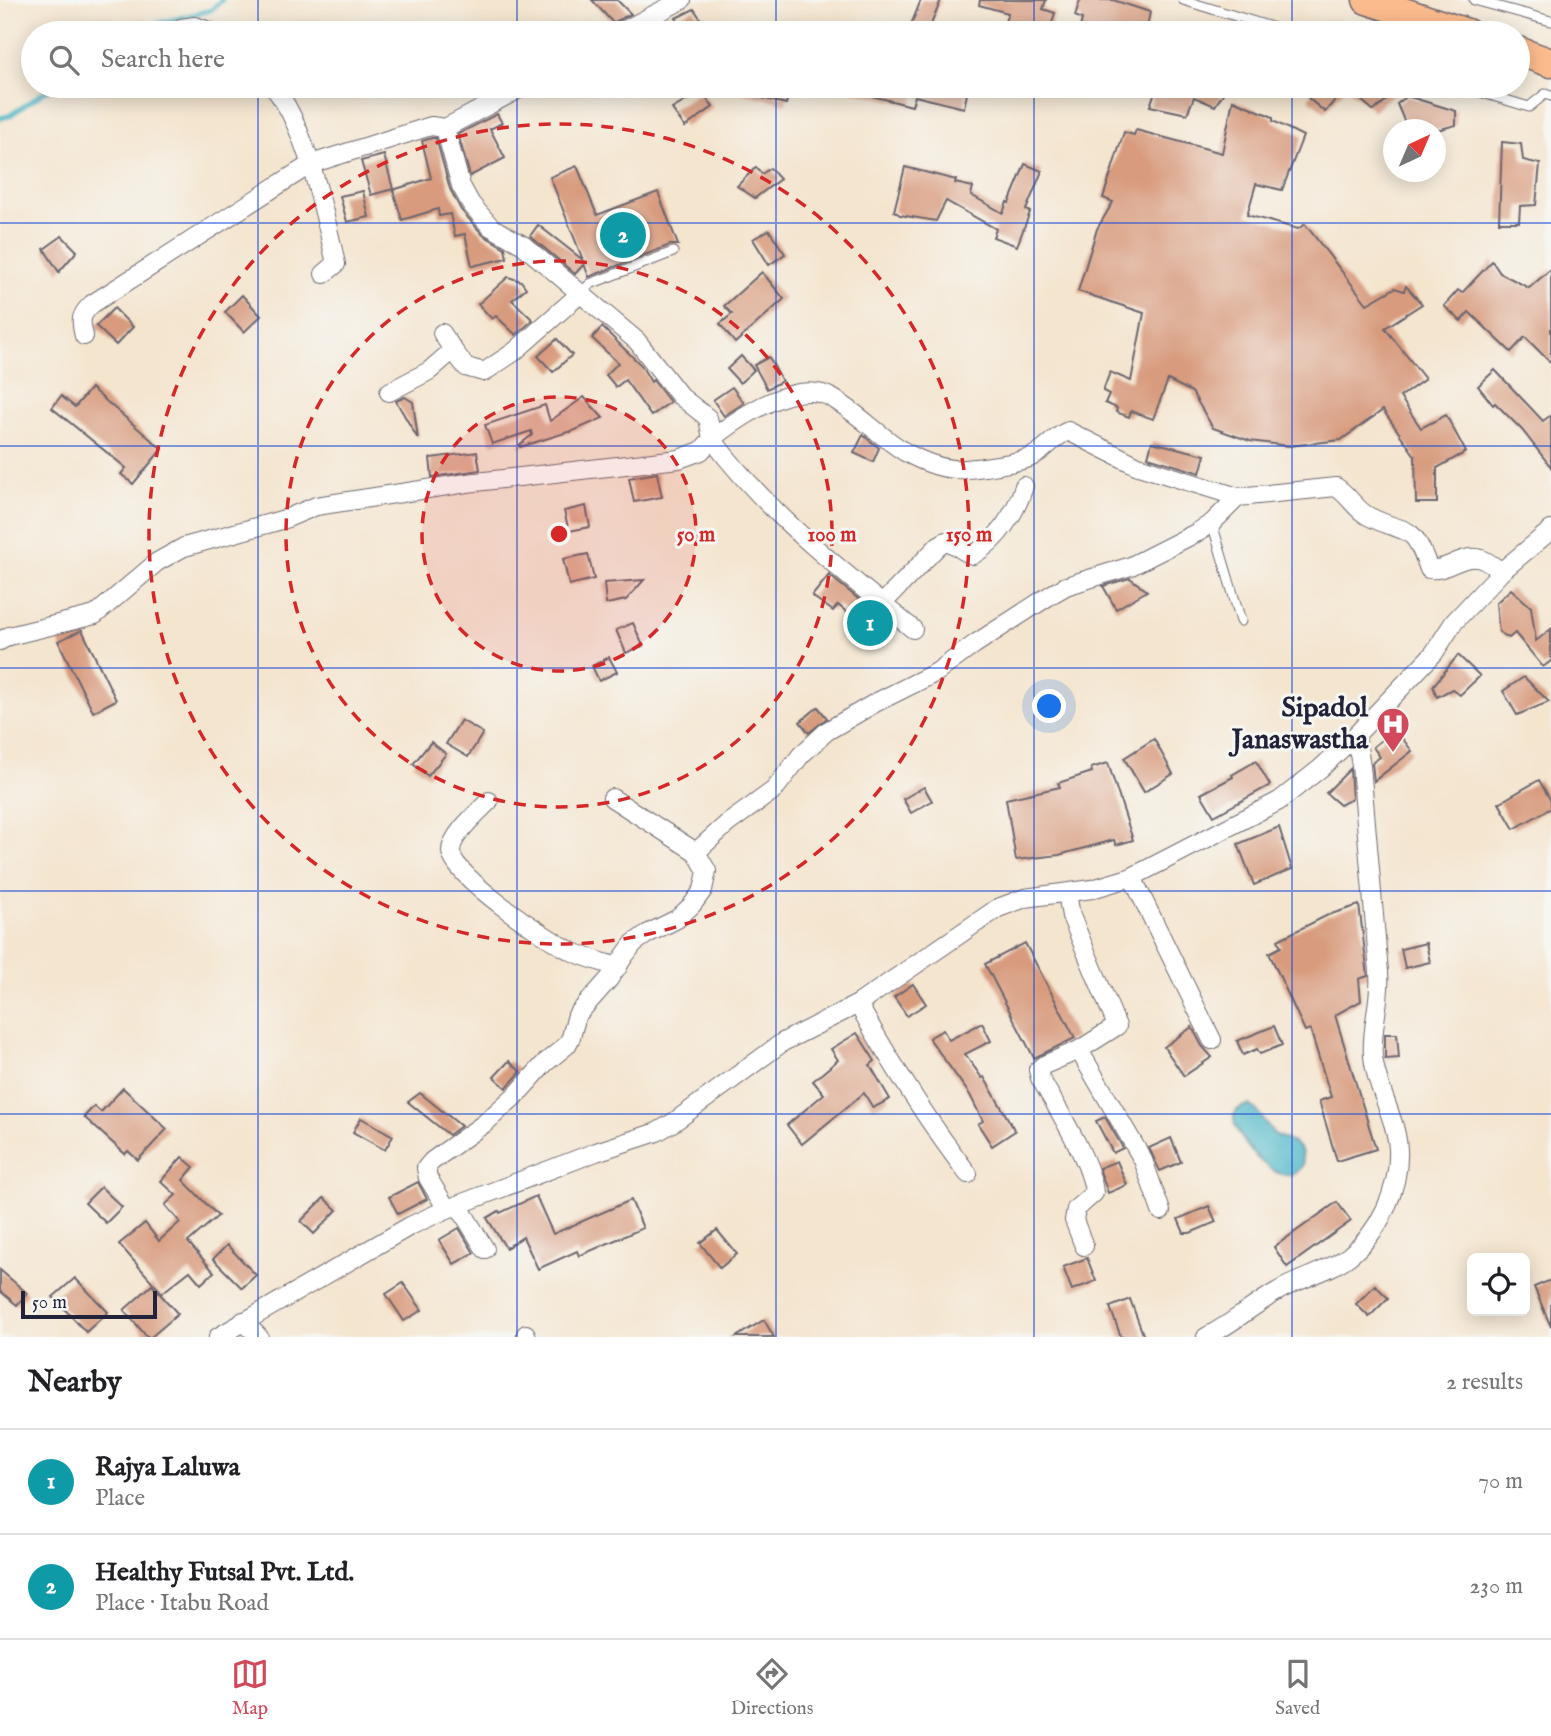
<!DOCTYPE html>
<meta charset="utf-8">
<style>
body{margin:0;font-family:"IM FELL English",serif;background:#f2f2f2;color:#202124}
.controls{position:absolute;right:21px;bottom:21px;display:grid;overflow:hidden;border-radius:10px;box-shadow:0 4px 18px #0003}
.controls button{width:63px;height:63px;display:grid;place-items:center;padding:0;border:0;border-bottom:2px solid #e0e0e0;background:#fff;color:#202124;font:35px sans-serif}
.compass{position:absolute;left:1383px;top:119px;width:63px;height:63px;border-radius:50%;background:#fff;box-shadow:0 4px 18px #0003;rotate:44deg}
.scale{position:absolute;left:21px;bottom:18px;width:136px;box-sizing:border-box;padding-left:7px;border:4px solid #22223b;border-top:0;font-size:19px;line-height:24px;white-space:nowrap;color:#22223b;-webkit-text-stroke:5px #f6f6f2;paint-order:stroke}
.you{position:absolute;left:1050px;top:707px;width:24px;height:24px;margin:-18px;border:5px solid #fff;border-radius:50%;background:#1a73e8;box-shadow:0 0 0 10px #1a73e833}
.badge{display:grid;place-items:center;width:46px;height:46px;border-radius:50%;background:#d1495b;color:#fff;font-size:23px;font-weight:700}
.pin{position:absolute;translate:-50% -50%;border:4px solid #fff;box-shadow:0 2px 7px #0006}
.list{margin:0;padding:0;list-style:none}
h2{display:flex;justify-content:space-between;align-items:center;height:91px;margin:0;padding:0 28px;font-size:30px}
h2 small{font-size:23px;font-weight:400;color:#757577}
.list li{display:grid;grid-template-columns:46px 1fr auto;gap:21px;align-items:center;box-sizing:border-box;height:105px;padding:0 28px;border-top:2px solid #e0e0e0}
.list b{display:block;font-size:26px;white-space:nowrap}
.list p{margin:0;font-size:23px;white-space:nowrap;color:#757577}
.list em{font-size:23px;font-style:normal;color:#757577}
.icon{flex:none;width:38px;height:38px;fill:none;stroke:currentColor;stroke-width:2;stroke-linecap:round;stroke-linejoin:round}
.map{position:relative;flex:none;width:1551px;height:1337px;overflow:hidden}
.search{position:absolute;background:#fff;box-shadow:0 4px 18px #0003;left:21px;right:21px;top:21px;height:77px;display:flex;align-items:center;gap:18px;box-sizing:border-box;padding:0 24px;border-radius:38px;color:#757577;font-size:26px}
.sheet{height:301px;background:#fff}
nav{display:flex;justify-content:space-around;align-items:center;box-sizing:border-box;height:98px;border-top:2px solid #e0e0e0;background:#fff;font-size:19px;color:#757577}
nav a{display:grid;justify-items:center;gap:4px}
nav .on{color:#d1495b}
.map>svg:first-child{display:block}
</style>
<div class="map">
<svg width="1551" height="1337" viewBox="0 0 1551 1337">
<rect width="100%" height="100%" fill="#f6f6f2"/>
<filter id="ink" filterUnits="userSpaceOnUse"><feTurbulence type="fractalNoise" baseFrequency=".0143" numOctaves="2"/><feDisplacementMap in="SourceGraphic" scale="14" xChannelSelector="R" yChannelSelector="G"/><feConvolveMatrix kernelMatrix="1 2 1 2 8 2 1 2 1" color-interpolation-filters="sRGB"/></filter>
<filter id="wash" filterUnits="userSpaceOnUse"><feTurbulence type="fractalNoise" baseFrequency=".00686" numOctaves="4" result="noise"/><feDisplacementMap in="SourceGraphic" scale="28" xChannelSelector="R" yChannelSelector="G"/><feGaussianBlur stdDeviation="1.57" result="paint"/><feColorMatrix in="noise" values="0 0 0 0 0 0 0 0 0 0 0 0 0 0 0 0 0 1.4 0 .05"/><feComposite in="paint" operator="in"/></filter>
<g filter="url(#wash)">
<rect width="100%" height="100%" fill="#f4e5cf"/>
<!-- water -->
<path fill="#49b5c6" stroke="#366c80" stroke-width="2" d="M1249,1105L1257,1111L1274,1134L1295,1144L1301,1150L1303,1165C1282,1199 1234,1136 1234,1119C1233,1110 1242,1106 1249,1105Z"/>
<g fill="none" stroke-linecap="round" stroke-linejoin="round">
<!-- stream -->
<g stroke="#49b5c6" stroke-width="5">
<polyline points="129,33 136,29 211,10 222,0"/>
<polyline points="0,118 9,116 53,86"/>
</g>
</g>
<g id="blocks">
<!-- building -->
<g fill="#d89b7e">
<polygon points="592,0 617,0 631,14 613,23"/>
<polygon points="921,0 941,0 928,32 911,25"/>
<polygon points="980,0 1046,0 1043,9 1055,13 1049,33 1001,33 1008,13 979,5"/>
<polygon points="1080,0 1113,0 1150,12 1146,33 1079,33 1082,19 1075,16"/>
<polygon points="694,9 710,33 686,33 676,18"/>
<polygon points="734,86 791,86 786,104 734,91"/>
<polygon points="852,86 936,86 967,94 964,108 915,96 912,106 852,91"/>
<polygon points="1157,86 1228,86 1215,106 1194,97 1187,114 1150,106"/>
<polygon points="1321,86 1385,86 1394,93 1374,111 1346,87 1325,112 1308,98"/>
<polygon points="701,92 713,107 685,127 672,109"/>
<polygon points="1407,96 1456,111 1456,125 1437,130 1408,130 1397,104"/>
<polygon points="1233,100 1273,117 1273,121 1303,136 1282,190 1256,184 1247,215 1298,229 1305,224 1367,304 1395,288 1404,291 1406,286 1422,304 1385,328 1425,379 1400,397 1421,428 1446,415 1466,452 1437,468 1437,503 1416,503 1415,456 1383,410 1341,440 1289,446 1250,441 1213,428 1192,392 1168,380 1153,419 1131,411 1129,417 1116,412 1117,408 1105,403 1109,394 1103,391 1110,372 1131,381 1144,313 1078,291 1097,229 1113,202 1103,198 1124,132 1134,135 1136,130 1222,153"/>
<polygon points="497,114 502,123 490,129 505,158 470,176 458,134"/>
<polygon points="432,138 436,138 450,189 461,210 483,235 505,248 507,258 472,266 465,234 455,236 450,214 439,216 438,209 402,220 393,190 431,178 422,141"/>
<polygon points="1502,142 1521,144 1523,160 1540,164 1536,205 1520,206 1519,222 1499,222"/>
<polygon points="384,155 393,189 371,195 361,161"/>
<polygon points="1025,164 1042,171 1026,210 1030,212 1017,246 993,237 996,229 946,201 936,221 900,215 894,211 905,167 956,180 955,183 973,187 971,195 1003,213 1007,202 1009,203"/>
<polygon points="577,166 597,215 658,192 678,245 670,245 589,277 584,264 575,274 530,236 538,225 583,260 550,177"/>
<polygon points="756,167 762,174 770,168 780,179 755,198 737,186"/>
<polygon points="363,191 369,217 347,222 340,196"/>
<polygon points="769,230 785,254 769,265 753,239"/>
<polygon points="62,236 77,251 59,272 44,249"/>
<polygon points="1492,261 1500,273 1529,288 1551,269 1551,363 1525,337 1511,352 1469,312 1461,321 1444,306 1458,290 1462,293"/>
<polygon points="762,272 784,299 735,343 720,324 732,314 724,306"/>
<polygon points="508,277 521,281 526,288 512,300 533,320 516,335 496,316 492,319 478,304"/>
<polygon points="242,295 261,316 244,332 225,312"/>
<polygon points="114,308 133,327 116,345 96,326"/>
<polygon points="602,327 641,365 651,382 653,380 670,402 651,416 625,380 616,387 606,375 618,363 592,338"/>
<polygon points="557,339 572,355 553,372 538,356"/>
<polygon points="741,356 754,370 740,383 727,369"/>
<polygon points="769,357 782,381 767,389 754,365"/>
<polygon points="1495,370 1543,421 1551,415 1551,467 1522,430 1495,403 1493,405 1478,386"/>
<polygon points="732,387 744,403 724,416 713,400"/>
<polygon points="91,388 162,449 133,484 121,474 126,468 52,408 61,396 75,407"/>
<polygon points="405,397 413,402 418,439 396,401"/>
<polygon points="584,397 603,418 571,432 571,431 520,447 519,445 532,435 531,431 492,444 485,425 545,405 550,421"/>
<polygon points="863,435 879,448 873,462 854,453"/>
<polygon points="1152,442 1205,455 1200,473 1148,457"/>
<polygon points="477,452 480,470 432,477 430,458"/>
<polygon points="657,473 662,497 634,502 629,478"/>
<polygon points="586,506 590,527 569,531 564,511"/>
<polygon points="588,554 594,579 569,585 563,559"/>
<polygon points="829,575 883,619 871,632 838,605 833,611 812,596"/>
<polygon points="1130,578 1147,591 1116,609 1103,586"/>
<polygon points="644,580 626,600 606,604 604,583"/>
<polygon points="1511,589 1531,607 1536,641 1551,629 1551,661 1543,667 1515,633 1509,638 1499,632 1496,603"/>
<polygon points="633,623 643,646 626,653 616,630"/>
<polygon points="82,630 116,700 93,712 58,641"/>
<polygon points="1458,655 1480,676 1460,695 1452,689 1437,697 1433,686"/>
<polygon points="609,657 617,672 599,681 592,666"/>
<polygon points="1524,677 1549,702 1517,715 1503,691"/>
<polygon points="818,707 827,718 809,733 800,722"/>
<polygon points="461,720 483,733 468,757 446,744"/>
<polygon points="1395,729 1412,751 1374,781 1372,763 1380,757 1373,747"/>
<polygon points="1154,739 1173,774 1144,792 1124,758"/>
<polygon points="431,742 446,754 428,776 413,764"/>
<polygon points="1256,761 1270,785 1214,816 1201,794 1233,777 1232,775"/>
<polygon points="1108,763 1133,840 1116,845 1114,840 1059,855 1016,860 1006,799 1060,787 1058,783 1092,772 1091,768"/>
<polygon points="1350,769 1352,799 1340,805 1326,793"/>
<polygon points="1539,780 1551,801 1551,808 1514,829 1499,803"/>
<polygon points="924,787 932,801 911,813 903,799"/>
<polygon points="1279,827 1292,869 1254,885 1238,844"/>
<polygon points="1359,905 1368,976 1359,979 1361,1001 1335,1015 1376,1149 1337,1161 1319,1101 1331,1097 1310,1029 1305,1031 1269,953 1281,947 1278,940 1328,915"/>
<polygon points="1025,943 1075,1038 1034,1058 985,964"/>
<polygon points="1426,943 1430,962 1405,968 1401,949"/>
<polygon points="913,984 926,1004 907,1016 894,997"/>
<polygon points="982,1023 991,1041 965,1054 982,1078 984,1077 1015,1131 992,1146 978,1124 983,1121 970,1095 929,1038 943,1030 949,1040"/>
<polygon points="1274,1026 1282,1045 1260,1054 1257,1049 1243,1055 1237,1041"/>
<polygon points="1192,1027 1202,1046 1212,1057 1184,1076 1164,1047"/>
<polygon points="857,1033 875,1061 870,1065 890,1099 873,1108 864,1093 802,1144 787,1125 824,1094 813,1081 838,1060 831,1049"/>
<polygon points="1385,1034 1397,1034 1399,1058 1385,1059"/>
<polygon points="509,1061 521,1072 506,1088 494,1077"/>
<polygon points="123,1088 167,1129 138,1160 128,1151 125,1154 84,1117 94,1106 101,1112"/>
<polygon points="420,1093 461,1126 449,1135 408,1102"/>
<polygon points="1105,1117 1123,1148 1113,1153 1096,1121"/>
<polygon points="361,1118 393,1136 385,1150 353,1132"/>
<polygon points="1171,1138 1181,1162 1160,1171 1149,1148"/>
<polygon points="182,1157 194,1167 183,1180 218,1216 188,1242 214,1272 201,1284 190,1271 162,1293 119,1244 145,1223 159,1241 180,1222 165,1205 176,1195 161,1181"/>
<polygon points="1117,1161 1127,1185 1108,1193 1099,1168"/>
<polygon points="418,1182 427,1199 398,1214 389,1197"/>
<polygon points="101,1187 122,1207 106,1223 85,1203"/>
<polygon points="536,1196 553,1234 631,1200 643,1228 579,1256 577,1251 538,1269 523,1237 506,1248 487,1218 499,1211 500,1213"/>
<polygon points="324,1198 337,1210 314,1234 301,1221"/>
<polygon points="1337,1202 1351,1221 1287,1267 1274,1247"/>
<polygon points="1209,1206 1216,1222 1190,1233 1184,1233 1178,1219"/>
<polygon points="459,1228 474,1253 454,1264 439,1240"/>
<polygon points="717,1230 737,1254 720,1268 700,1243"/>
<polygon points="227,1245 256,1275 242,1288 213,1259"/>
<polygon points="1087,1258 1096,1281 1072,1290 1063,1267"/>
<polygon points="0,1270 27,1293 17,1305 0,1291"/>
<polygon points="75,1278 108,1312 86,1332 53,1297"/>
<polygon points="1551,1280 1551,1327 1534,1287"/>
<polygon points="403,1283 422,1310 404,1321 386,1294"/>
<polygon points="152,1285 178,1314 151,1337 147,1337 124,1310"/>
<polygon points="1375,1285 1388,1298 1369,1317 1356,1304"/>
<polygon points="1130,1299 1144,1337 1121,1337 1110,1307"/>
<polygon points="764,1320 774,1337 736,1337"/>
</g>
</g>
</g>
<g filter="url(#ink)">
<use href="#blocks" fill-opacity="0" stroke="#6c666f" stroke-width="2"/>
<g fill="none" stroke-linecap="round" stroke-linejoin="round">
<defs>
<g id="service">
<polyline points="1183,0 1291,33"/>
<polyline points="1474,0 1551,21"/>
<polyline points="1460,86 1529,107 1545,94 1551,96"/>
<polyline points="581,293 590,284 673,252"/>
<polyline points="1212,523 1241,621"/>
</g>
<g id="minor">
<polyline points="181,28 195,26 214,33"/>
<polyline points="619,33 682,0"/>
<path d="M272,86C304,118 326,218 336,264L324,274"/>
<polyline points="442,333 453,350"/>
<path d="M84,336C80,320 80,315 92,304L311,164L431,126L445,128"/>
<polyline points="389,392 429,371 453,350 466,367 484,372 514,352 581,293"/>
<path d="M882,604L939,545L946,541C957,544 962,552 973,555C998,540 1016,513 1024,486"/>
<path d="M913,629C841,570 768,514 712,439C739,418 796,377 832,398C858,413 879,436 905,452C923,462 945,471 966,469C979,468 1017,463 1029,458C1044,452 1053,437 1068,431L1138,466L1238,497L1336,487C1349,495 1355,509 1368,516C1409,537 1411,519 1429,569C1447,572 1462,553 1481,559C1488,561 1495,568 1502,571"/>
<polyline points="0,641 9,636 95,615 157,562 184,547 285,519 316,506 467,483 679,459 701,451 712,439 708,418 680,396 637,341 523,245 491,227 471,204 461,186 445,128 525,86"/>
<path d="M489,801C478,812 450,836 451,852C454,878 547,939 571,951C586,958 602,962 618,967"/>
<polyline points="696,852 727,824 774,790 801,755 827,731 875,703 937,672 975,644 1052,594 1066,586 1131,566 1196,533 1212,523 1238,497"/>
<polyline points="1132,877 1212,1040"/>
<path d="M1067,893L1071,916L1117,1026L1079,1050L1044,1065L1038,1070L1040,1078C1056,1106 1092,1163 1094,1193L1076,1209L1074,1220L1084,1246"/>
<path d="M858,1004C891,1063 927,1120 968,1174"/>
<polyline points="1079,1050 1143,1160 1161,1211"/>
<polyline points="458,1205 485,1249"/>
<polyline points="447,1209 428,1178 426,1168 432,1161 485,1123 518,1093 545,1063 567,1045 571,1037 577,1015 609,979 625,955 634,943 647,934 677,919 692,905 703,890 707,871 696,852 612,798"/>
<polyline points="243,1321 259,1337"/>
<polyline points="526,1334 527,1337"/>
<polyline points="218,1337 410,1226 447,1209 596,1152 657,1132 674,1122 783,1042 858,1004 998,908 1025,898 1092,889 1132,877 1279,801 1321,768 1356,735 1434,653 1454,622 1502,571 1551,530"/>
<path d="M1206,1337C1232,1324 1253,1305 1278,1291C1300,1278 1328,1272 1349,1256C1380,1232 1400,1188 1398,1149C1396,1117 1376,1088 1373,1056C1371,1033 1378,1011 1379,988C1380,979 1379,970 1378,961L1361,766L1356,735"/>
</g>
<g id="trunk">
<polyline points="1367,0 1467,33"/>
<polyline points="1518,51 1551,63"/>
</g>
</defs>
<!-- service casing -->
<use href="#service" stroke="#6c666f" stroke-width="11"/>
<!-- minor casing -->
<use href="#minor" stroke="#6c666f" stroke-width="20"/>
<!-- trunk casing -->
<use href="#trunk" stroke="#6c666f" stroke-width="31"/>
<!-- service -->
<use href="#service" stroke="#fff" stroke-width="9"/>
<!-- minor -->
<use href="#minor" stroke="#fff" stroke-width="18"/>
<!-- trunk -->
<use href="#trunk" stroke="#fbbb8d" stroke-width="28"/>
</g>
</g>
<!-- grid -->
<path fill="none" stroke="#1d4ed8" stroke-width="2" stroke-opacity="0.55" d="M258,0V33M517,0V33M776,0V33M1034,0V33M1292,0V33M258,86V1337M517,86V1337M776,86V1337M1034,86V1337M1292,86V1337M0,223H1551M0,446H1551M0,668H1551M0,891H1551M0,1114H1551"/>
<!-- distance rings -->
<circle cx="559" cy="534" r="137" fill="#d62828" fill-opacity=".12"/>
<g fill="none" stroke="#d62828" stroke-width="3.5" stroke-dasharray="12 9">
<circle cx="559" cy="534" r="137"/>
<circle cx="559" cy="534" r="273"/>
<circle cx="559" cy="534" r="410"/>
</g>
<!-- icons -->
<defs>
<symbol id="hospital-pin" viewBox="-11 -11 22 30"><path d="M0 17L-7.5 6A9.5 9.5 0 1 1 7.5 6Z" fill="#d1495b" stroke="#f6f6f2"/><path d="M-5-5h3v3.5h4V-5h3V5h-3V1.5h-4V5h-3Z" fill="#fff"/></symbol>
</defs>
<g fill-rule="evenodd">
<use href="#hospital-pin" x="1374" y="705" width="38" height="52"/>
</g>
<g text-anchor="middle" dominant-baseline="central" stroke-width="6" stroke-linejoin="round" paint-order="stroke">
<!-- poi labels -->
<g font-size="28" font-weight="bold" fill="#22223b" stroke="#f6f6f2" text-anchor="end">
<text x="1368" y="708">Sipadol<tspan x="1368" dy="32">Janaswastha</tspan></text>
</g>
</g>
<circle cx="559" cy="534" r="10" fill="#d62828" stroke="#f6f6f2" stroke-width="3.5"/>
<g font-size="21" text-anchor="middle" font-weight="bold" fill="#d62828" stroke="#f6f6f2" stroke-width="6" stroke-linejoin="round" paint-order="stroke">
<text x="696" y="541">50 m</text>
<text x="832" y="541">100 m</text>
<text x="969" y="541">150 m</text>
</g>
</svg>
<div class="controls">
<button><svg class="icon" aria-label="locate" viewBox="0 0 24 24"><circle cx="12" cy="12" r="6"/><path d="M12 2v4M12 18v4M2 12h4M18 12h4"/></svg></button>
</div>
<svg class="compass" viewBox="-18 -18 36 36"><path d="M0-13l5 13h-10z" fill="#e53935"/><path d="M0 13l5-13h-10z" fill="#757577"/></svg>
<div class="scale">50 m</div>
<div class="you"></div>
<div class="pin badge" style="left:870px;top:623px;background:#0f9aa8">1</div>
<div class="pin badge" style="left:623px;top:235px;background:#0f9aa8">2</div>
<div class="search"><svg class="icon" aria-label="search" viewBox="0 0 24 24"><circle cx="10" cy="10" r="6"/><path d="M15 15l6 6"/></svg>Search here</div>
</div>
<section class="sheet">
<h2>Nearby<small>2 results</small></h2>
<ul class="list">
<li><span class="badge" style="background:#0f9aa8">1</span><div><b>Rajya Laluwa</b><p>Place</p></div><em>70 m</em></li>
<li><span class="badge" style="background:#0f9aa8">2</span><div><b>Healthy Futsal Pvt. Ltd.</b><p>Place · Itabu Road</p></div><em>230 m</em></li>
</ul>
</section>
<nav>
<a class="on"><svg class="icon" aria-label="map" viewBox="0 0 24 24"><path d="M3 6l6-2 6 2 6-2v14l-6 2-6-2-6 2zM9 4v14M15 6v14"/></svg>Map</a>
<a><svg class="icon" aria-label="directions" viewBox="0 0 24 24"><path d="M12 3l9 9-9 9-9-9zM9 14v-3h6M13 9l2 2-2 2"/></svg>Directions</a>
<a><svg class="icon" aria-label="saved" viewBox="0 0 24 24"><path d="M7 4h10v16l-5-4-5 4z"/></svg>Saved</a>
</nav>
